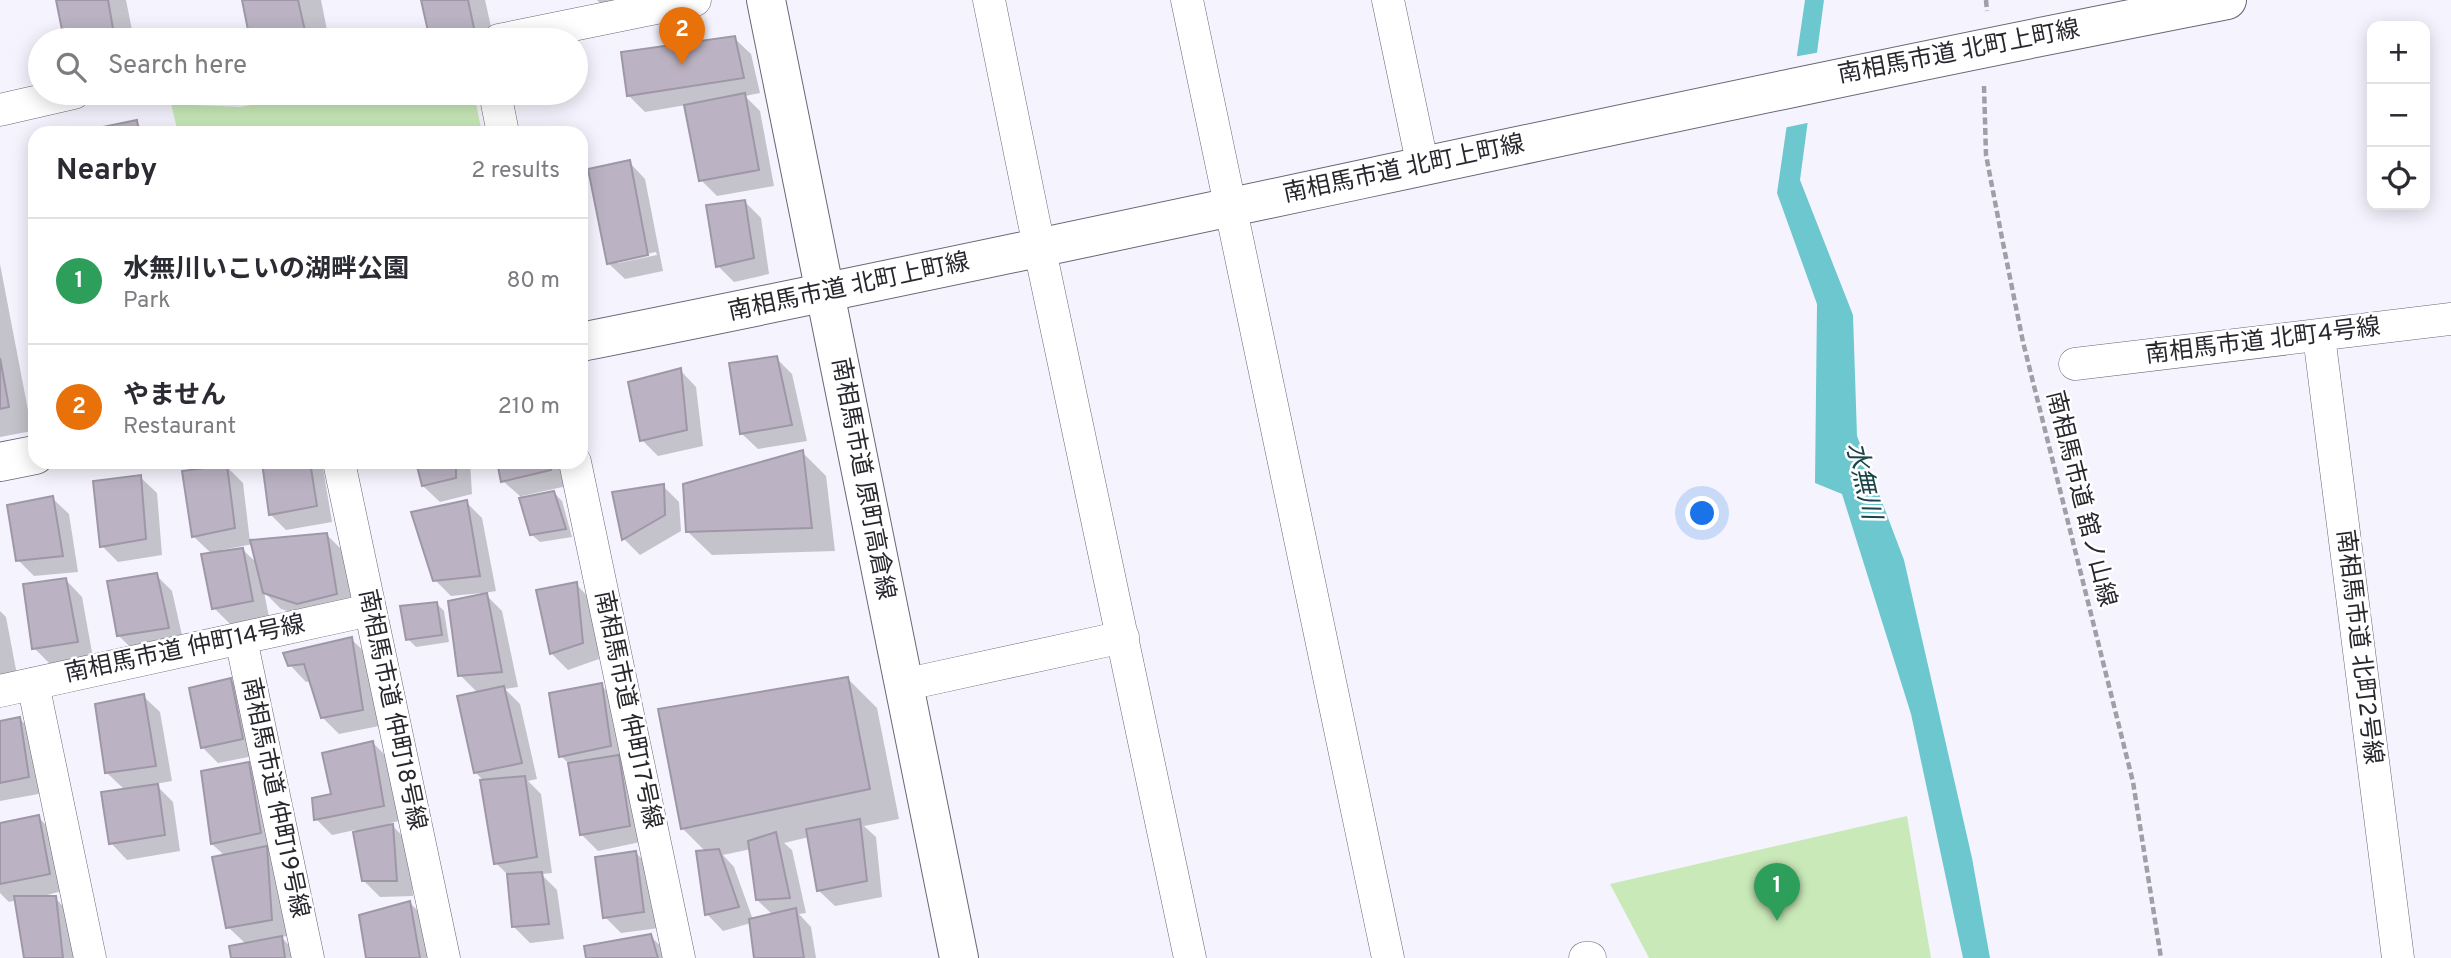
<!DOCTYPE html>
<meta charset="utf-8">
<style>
body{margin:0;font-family:Overpass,"Noto Sans JP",sans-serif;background:#f2f2f3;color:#2b2b33}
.controls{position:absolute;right:21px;top:21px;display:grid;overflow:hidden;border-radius:14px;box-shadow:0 4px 18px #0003}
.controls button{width:63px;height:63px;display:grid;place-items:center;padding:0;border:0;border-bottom:2px solid #e1e1e2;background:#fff;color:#2b2b33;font:35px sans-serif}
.you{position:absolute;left:1703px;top:514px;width:24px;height:24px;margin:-18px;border:5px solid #fff;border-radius:50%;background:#1a73e8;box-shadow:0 0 0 10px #1a73e833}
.badge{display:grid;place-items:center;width:46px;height:46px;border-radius:50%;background:#1a73e8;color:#fff;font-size:23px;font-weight:700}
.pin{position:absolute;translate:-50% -58px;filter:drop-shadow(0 2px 4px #0008)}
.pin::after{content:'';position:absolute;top:37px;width:24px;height:21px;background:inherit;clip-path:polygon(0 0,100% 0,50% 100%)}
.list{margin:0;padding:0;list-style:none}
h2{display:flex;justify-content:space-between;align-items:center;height:91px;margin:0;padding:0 28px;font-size:30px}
h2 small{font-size:23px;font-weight:400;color:#7c7c81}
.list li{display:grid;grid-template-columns:46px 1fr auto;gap:21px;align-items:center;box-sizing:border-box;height:126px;padding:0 28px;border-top:2px solid #e1e1e2}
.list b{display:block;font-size:26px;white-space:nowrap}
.list p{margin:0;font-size:23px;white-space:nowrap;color:#7c7c81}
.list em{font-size:23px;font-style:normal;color:#7c7c81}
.icon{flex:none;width:38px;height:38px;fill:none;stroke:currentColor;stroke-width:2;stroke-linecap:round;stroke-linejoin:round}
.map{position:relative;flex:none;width:2451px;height:958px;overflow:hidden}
.search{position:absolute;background:#fff;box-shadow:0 4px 18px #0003;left:28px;top:28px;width:560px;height:77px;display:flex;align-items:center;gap:18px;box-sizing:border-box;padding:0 24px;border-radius:38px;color:#7c7c81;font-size:26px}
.panel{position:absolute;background:#fff;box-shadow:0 4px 18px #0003;left:28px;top:126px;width:560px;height:343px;border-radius:21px}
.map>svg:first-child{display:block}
</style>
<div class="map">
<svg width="2451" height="958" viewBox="0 0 2451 958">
<rect width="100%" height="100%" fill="#f5f4fe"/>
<!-- green -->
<g fill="#c9e9b8">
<polygon points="320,93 474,93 482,133 178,133 171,104 240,107"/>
<polygon points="1907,816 1931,958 1649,958 1610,884"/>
</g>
<!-- water -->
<polygon fill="#6dc7ce" points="1805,0 1824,0 1800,180 1853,315 1857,436 1904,560 1972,858 1990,958 1963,958 1911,714 1842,494 1815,483 1817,304 1777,193"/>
<!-- pier -->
<polygon fill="#f5f4fe" points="1821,52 1812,122 1783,128 1793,57"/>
<!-- shadow -->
<g fill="#0003" fill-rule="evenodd">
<polygon points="58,0 126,0 134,40 66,40"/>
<polygon points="244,0 321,0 329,40 252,40"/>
<polygon points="423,0 485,0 494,40 432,40"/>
<polygon points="597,0 662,0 621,26"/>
<polygon points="734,38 751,54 760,93 745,96 760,111 774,186 717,196 701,180 686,105 645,112 628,95"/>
<polygon points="283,93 310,93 287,97"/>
<polygon points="136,122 147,133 85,133"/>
<path d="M629,162L645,179L663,271L625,279L608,263ZM656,252L657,255L618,263V260Z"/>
<polygon points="745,202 761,218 769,274 734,282 718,266"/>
<polygon points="0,264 32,431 0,437"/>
<polygon points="776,358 792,374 807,441 758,449 741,433"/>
<polygon points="680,370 696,387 703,446 658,456 642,440"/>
<polygon points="802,452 826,476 835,551 712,555 688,532"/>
<polygon points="263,462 322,462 332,522 286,530 270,514"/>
<polygon points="417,462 470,462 472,494 440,502 423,486"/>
<polygon points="499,462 564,462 567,486 522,496 522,500 554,493 562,501 572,537 540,542 532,535 521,497 503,481"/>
<path d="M226,466L243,483L250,542L326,534L343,551L353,610L315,619L281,609L264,592L269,617L230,624L214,608L212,554L193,536ZM253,544L258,564L243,550L223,553L222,550Z"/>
<polygon points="140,477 157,493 162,555 118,562 102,546"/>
<polygon points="663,486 679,502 681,531 640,555 624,539 614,493"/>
<polygon points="52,498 69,514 78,572 34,576 18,560"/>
<polygon points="466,502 482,518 496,591 484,593 502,611 518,687 505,689 520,704 537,779 528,781 541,794 552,873 541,874 557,890 564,939 530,943 513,926 509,876 496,863 485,782 475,772 478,693 460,675 482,593 451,596 435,580"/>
<polygon points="156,575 172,591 184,644 135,652 119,636"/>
<polygon points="66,580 82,597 93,658 50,664 34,648"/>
<polygon points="576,584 592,601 599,659 568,670 551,653"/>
<polygon points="436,603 444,611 449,642 416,647 408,639"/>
<polygon points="0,611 6,617 17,675 0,678"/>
<polygon points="351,639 368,655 379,726 339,734 322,717 311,681 306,682 290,665"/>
<path d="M847,678L877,708L899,819L864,826L876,837L882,897L835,906L818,890L809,837L784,843L792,850L806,913L799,914L811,927L816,958H756L751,923L723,931L707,914L706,852L682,828ZM751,849L757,900L773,915L753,920L734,867L723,855Z"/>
<polygon points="230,680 247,696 258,755 218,763 202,747"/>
<polygon points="601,685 617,701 645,841 598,851 582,835 570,765 561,756"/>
<polygon points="143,696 160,712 172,781 155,784 173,802 180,851 127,860 111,843 125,790 106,772"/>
<polygon points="20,719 36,735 44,793 0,801 0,723"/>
<polygon points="373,743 389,759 399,821 390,823 408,842 413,896 380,897 364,881 355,830 332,835 316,819"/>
<polygon points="248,764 264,780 276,849 269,851 282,864 287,936 281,937 298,954 298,958 233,958 246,944 228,927 225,856 212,844"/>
<polygon points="38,817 54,833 65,890 37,898 55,898 71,914 76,958 25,958 17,900 9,902 0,893 0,825"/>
<polygon points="636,853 652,869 659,928 621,933 605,917"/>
<polygon points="410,903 426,919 432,958 368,958"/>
<polygon points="650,936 667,952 668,958 587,958"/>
</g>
<!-- building -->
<g fill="#bbb3c3" stroke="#9f97a7" stroke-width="2">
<polygon points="56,0 108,0 115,40 64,40"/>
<polygon points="242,0 298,0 307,40 250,40"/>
<polygon points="421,0 468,0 475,33 445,40 430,40"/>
<polygon points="735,36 744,78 627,96 621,52"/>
<polygon points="745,93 759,170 699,181 684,105"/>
<polygon points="137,120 139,133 83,133 83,131"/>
<polygon points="630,160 648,255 607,264 588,169"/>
<polygon points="745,200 754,258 716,267 706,205"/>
<polygon points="777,356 792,425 740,434 729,363"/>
<polygon points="0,358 9,407 0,409"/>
<polygon points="681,368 687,430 640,441 628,382"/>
<polygon points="803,450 812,528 686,532 683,484"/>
<polygon points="262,462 310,462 317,506 269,515"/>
<polygon points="416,462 456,462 456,478 422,486"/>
<polygon points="497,462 550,462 551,470 501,482"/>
<polygon points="227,465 235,528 192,537 182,471"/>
<polygon points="141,475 146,539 100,547 93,481"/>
<polygon points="664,484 665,515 622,540 612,492"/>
<polygon points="554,491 566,529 530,535 519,498"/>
<polygon points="53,496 63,556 16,561 7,505"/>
<polygon points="467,500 480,576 433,581 411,512"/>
<polygon points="327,533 337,594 297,604 263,593 250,540"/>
<polygon points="243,548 253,601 212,609 201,554"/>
<polygon points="157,573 169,628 117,636 107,581"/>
<polygon points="66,578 78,642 32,649 23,584"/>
<polygon points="577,582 583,643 550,654 536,590"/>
<polygon points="487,593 502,672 458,676 448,601"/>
<polygon points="437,602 442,635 406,640 400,606"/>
<polygon points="352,637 363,710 321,718 304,664 288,666 283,653"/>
<polygon points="848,677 870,789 681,829 658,709"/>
<polygon points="231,678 243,739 201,748 189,688"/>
<polygon points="602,683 611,746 559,757 549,693"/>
<polygon points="504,686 522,763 474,773 457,696"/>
<polygon points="144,694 156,766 105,773 95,704"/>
<polygon points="20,717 29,777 0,783 0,721"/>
<polygon points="373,741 384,806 314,820 312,798 331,794 322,753"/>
<polygon points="619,755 630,826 580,835 568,763"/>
<polygon points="249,762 261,833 211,844 201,771"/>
<polygon points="525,776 537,857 494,864 480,780"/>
<polygon points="158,784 165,835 109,844 101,792"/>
<polygon points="39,815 50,874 0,884 0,823"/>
<polygon points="860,819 867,881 817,891 806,829"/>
<polygon points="393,824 397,881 362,881 353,832"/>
<polygon points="776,832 790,898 756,900 748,841"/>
<polygon points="267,846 272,920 226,928 212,857"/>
<polygon points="719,849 739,907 705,915 696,851"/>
<polygon points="636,851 644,912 603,918 595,857"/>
<polygon points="542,872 549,924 512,927 507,874"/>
<polygon points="14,896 56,896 63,958 24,958"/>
<polygon points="410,901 420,958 366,958 359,915"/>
<polygon points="796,908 804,958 754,958 749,919"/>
<polygon points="651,934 658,958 586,958 584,946"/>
<polygon points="282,936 285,958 231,958 229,946"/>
</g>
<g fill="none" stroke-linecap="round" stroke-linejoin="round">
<defs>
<g id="street">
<polyline points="989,0 1034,222 1190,958"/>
<polyline points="1187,0 1388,958"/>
<polyline points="1388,0 1423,167"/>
<polyline points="499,40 695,0"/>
<polyline points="495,93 503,133"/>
<polyline points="0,110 74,93"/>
<polyline points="2319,336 2398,958"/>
<polyline points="2075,364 2451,319"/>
<polyline points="339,462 444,958"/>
<polyline points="575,462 679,958"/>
<polyline points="241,639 308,958"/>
<polyline points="33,684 90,958"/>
<polyline points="903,685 1123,637"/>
<polyline points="0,691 370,610"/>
<polyline points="1585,958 1590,958"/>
</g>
<g id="secondary">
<polyline points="766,0 959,958"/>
<path d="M581,342C1131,233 1677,107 2227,0"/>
<polyline points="0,462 35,455"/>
</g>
</defs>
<!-- street casing -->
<use href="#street" stroke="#696776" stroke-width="33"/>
<!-- secondary casing -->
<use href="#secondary" stroke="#696776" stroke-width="40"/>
<!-- path -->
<g stroke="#a09fa8" stroke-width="4.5" stroke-dasharray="7 3.5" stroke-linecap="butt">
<polyline points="1986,0 1987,11"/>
<polyline points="1984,86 1986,155 2002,238 2023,342 2133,782 2161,958"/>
</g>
<!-- street -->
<use href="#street" stroke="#fff" stroke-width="32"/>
<!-- secondary -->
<use href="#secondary" stroke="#fff" stroke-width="38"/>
</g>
<g text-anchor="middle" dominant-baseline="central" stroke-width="5" stroke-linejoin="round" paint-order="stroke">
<!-- street labels -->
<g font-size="24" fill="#28272e" stroke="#fff">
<text transform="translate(1959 53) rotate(-11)">南相馬市道 北町上町線</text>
<text transform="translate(1404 170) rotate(-12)">南相馬市道 北町上町線</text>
<text transform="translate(849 288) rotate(-12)">南相馬市道 北町上町線</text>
<text transform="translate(2263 342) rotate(-7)">南相馬市道 北町4号線</text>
<text transform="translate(862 479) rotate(79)">南相馬市道 原町高倉線</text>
<text transform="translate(2080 499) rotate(76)">南相馬市道 舘ノ山線</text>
<text transform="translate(2358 647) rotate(83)">南相馬市道 北町2号線</text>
<text transform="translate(185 650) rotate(-12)">南相馬市道 仲町14号線</text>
<text transform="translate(391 710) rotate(78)">南相馬市道 仲町18号線</text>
<text transform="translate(627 710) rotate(78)">南相馬市道 仲町17号線</text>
<text transform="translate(274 798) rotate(78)">南相馬市道 仲町19号線</text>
</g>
<!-- water labels -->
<g font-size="26" font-style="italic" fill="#1a4448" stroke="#fff">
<text transform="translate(1862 481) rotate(77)">水無川</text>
</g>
</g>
</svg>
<div class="controls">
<button>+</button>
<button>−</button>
<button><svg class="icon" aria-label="locate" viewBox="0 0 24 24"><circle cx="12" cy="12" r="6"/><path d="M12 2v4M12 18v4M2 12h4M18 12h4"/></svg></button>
</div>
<div class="you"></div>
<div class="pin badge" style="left:1777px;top:921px;background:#2e9e5b">1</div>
<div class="pin badge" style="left:682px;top:65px;background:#e8710a">2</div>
<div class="search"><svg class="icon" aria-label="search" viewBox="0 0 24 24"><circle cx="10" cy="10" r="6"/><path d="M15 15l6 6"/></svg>Search here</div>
<section class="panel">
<h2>Nearby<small>2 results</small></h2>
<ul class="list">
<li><span class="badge" style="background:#2e9e5b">1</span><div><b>水無川いこいの湖畔公園</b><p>Park</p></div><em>80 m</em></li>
<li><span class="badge" style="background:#e8710a">2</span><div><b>やません</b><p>Restaurant</p></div><em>210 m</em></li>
</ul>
</section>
</div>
